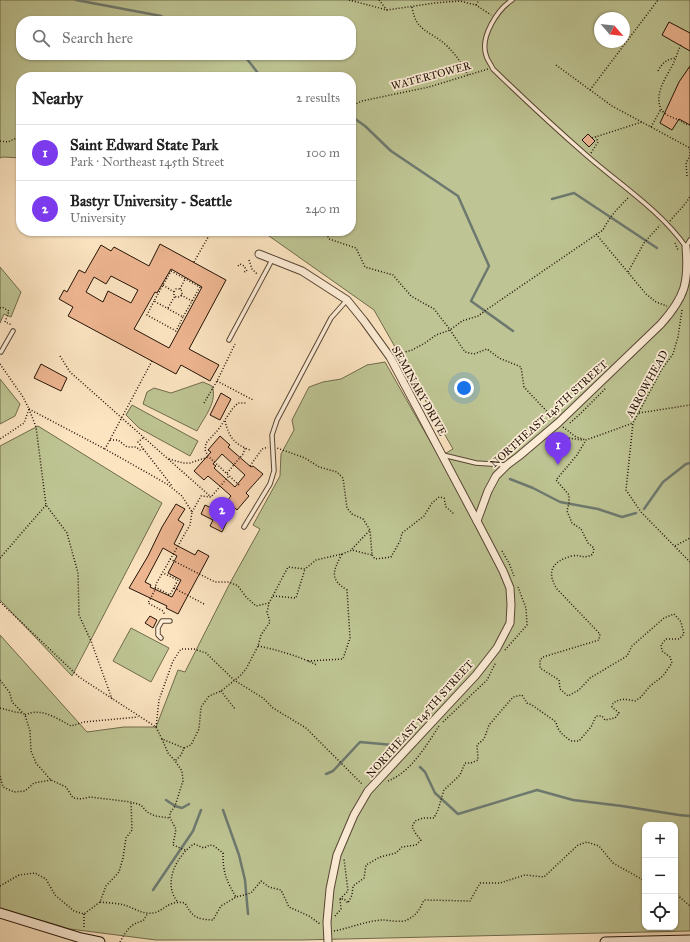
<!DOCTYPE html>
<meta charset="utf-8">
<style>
body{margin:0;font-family:"IM FELL Great Primer",serif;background:#f2f2f2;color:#222}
.controls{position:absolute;right:12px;bottom:12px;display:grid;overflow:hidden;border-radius:8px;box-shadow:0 1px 3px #0004}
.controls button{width:36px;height:36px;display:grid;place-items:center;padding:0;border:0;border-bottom:1px solid #e0e0e0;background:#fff;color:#222;font:20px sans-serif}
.compass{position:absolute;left:594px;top:12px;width:36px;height:36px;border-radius:50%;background:#fff;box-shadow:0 1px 3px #0004;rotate:118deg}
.you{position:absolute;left:464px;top:388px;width:14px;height:14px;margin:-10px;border:3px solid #fff;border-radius:50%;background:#1a73e8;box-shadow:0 0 0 6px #1a73e833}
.badge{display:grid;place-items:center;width:26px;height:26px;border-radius:50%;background:#7c3aed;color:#fff;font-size:13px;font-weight:700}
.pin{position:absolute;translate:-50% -33px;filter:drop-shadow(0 1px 2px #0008)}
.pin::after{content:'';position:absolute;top:21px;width:14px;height:12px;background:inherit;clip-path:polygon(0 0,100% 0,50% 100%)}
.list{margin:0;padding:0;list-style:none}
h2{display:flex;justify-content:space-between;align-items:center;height:52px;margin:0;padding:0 16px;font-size:17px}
h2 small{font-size:13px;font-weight:400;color:#767676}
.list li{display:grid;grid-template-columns:26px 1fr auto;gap:12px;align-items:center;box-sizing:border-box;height:56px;padding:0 16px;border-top:1px solid #e0e0e0}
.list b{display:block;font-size:15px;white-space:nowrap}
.list p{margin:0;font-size:13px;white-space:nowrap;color:#767676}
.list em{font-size:13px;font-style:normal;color:#767676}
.icon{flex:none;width:22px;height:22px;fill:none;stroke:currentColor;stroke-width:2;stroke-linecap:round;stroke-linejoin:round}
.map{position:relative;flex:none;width:690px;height:942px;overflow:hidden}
.search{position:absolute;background:#fff;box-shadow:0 1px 3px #0004;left:16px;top:16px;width:340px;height:44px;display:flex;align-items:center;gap:10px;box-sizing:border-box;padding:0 14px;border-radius:16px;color:#767676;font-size:15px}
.panel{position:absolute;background:#fff;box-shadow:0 1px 3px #0004;left:16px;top:72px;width:340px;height:164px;border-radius:16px}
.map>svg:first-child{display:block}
</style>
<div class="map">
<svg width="690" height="942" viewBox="0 0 690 942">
<rect width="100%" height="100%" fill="#fce4c1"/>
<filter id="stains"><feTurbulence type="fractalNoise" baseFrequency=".005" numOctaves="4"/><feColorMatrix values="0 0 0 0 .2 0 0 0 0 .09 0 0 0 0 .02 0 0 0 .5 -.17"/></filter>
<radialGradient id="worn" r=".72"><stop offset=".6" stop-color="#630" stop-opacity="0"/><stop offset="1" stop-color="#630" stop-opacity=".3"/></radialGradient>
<!-- green -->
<g fill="#bec493" stroke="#706b4c" fill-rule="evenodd">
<path d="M0,0H690V931L300,940H156L70,929L0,908V635L87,732L124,727H156L178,670L185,672L230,583L260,529L253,525L280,476L281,454L294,430L292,420L309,387L323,382L341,379L367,365L385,362L439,457L453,449L374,310L262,231H351V77H21V158L3,157L0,158ZM600,18H624V42H600ZM21,21H351V55H21ZM645,825H675V927H645Z"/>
<polygon points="0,267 21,292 11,317 4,314 0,323"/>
<polygon points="0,379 20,404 15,416 0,424"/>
<path d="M203,382L212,386C218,402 204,417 197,431L143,404L147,392L154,388L171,393Z"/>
<polygon points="132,405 198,441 190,456 139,428 126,415"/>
<polygon points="38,426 162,503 72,676 0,600 0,446"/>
<polygon points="131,628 169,648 151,682 113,661"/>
</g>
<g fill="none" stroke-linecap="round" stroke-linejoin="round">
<!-- stream -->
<g stroke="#6d796f" stroke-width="2.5">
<polyline points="76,0 161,16 169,21"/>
<polyline points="237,55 247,59 261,77"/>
<polyline points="351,116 365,126 391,151 458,196 489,266 471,301 513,331"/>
<polyline points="552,199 574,193 657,248"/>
<polyline points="510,479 533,488 560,502 598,509 622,517 636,513"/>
<polyline points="644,509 663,482 686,464 690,463"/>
<polyline points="420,767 425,772 435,793 458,814 537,790 573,800 622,806 679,815 690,816"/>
<polyline points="326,774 333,771 360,742 393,745 399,748"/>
<polyline points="166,800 175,806 182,808 189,804"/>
<polyline points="223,810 239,855 245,880 248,914"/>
<polyline points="153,890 193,831 201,810"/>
</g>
</g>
<!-- building -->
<g fill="#edb590" stroke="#221206" fill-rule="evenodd">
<polygon points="669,22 690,33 690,51 662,35"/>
<polygon points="690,66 690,125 679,119 672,130 660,123 679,82"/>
<polygon points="588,134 595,141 589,147 582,140"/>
<path d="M160,244L226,280L189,349L219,365L210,381L181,365L176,374L68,316L73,307L59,299L64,290L67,292L79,270L85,273L101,245L111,251L114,247L149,266ZM171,269L202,287L169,348L134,329L155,292L157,293ZM111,276L138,290L131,303L108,291L103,302L86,292L94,277L106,284Z"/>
<polygon points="41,364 67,378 61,391 34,378"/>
<polygon points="221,393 231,399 220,420 210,415"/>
<path d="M220,436L230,445L228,447L251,467L253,466L263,474L246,493L249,496L237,510L227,501L231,496L221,487L208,476L204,480L194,471L211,452L208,450ZM222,454L245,475L235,487L214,468L216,466L213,464Z"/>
<path d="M176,504L185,509L178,520L184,524L174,544L195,555L198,550L209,556L178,614L166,608L167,606L129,588L148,556L162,527ZM163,548L177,556L168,573L181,580L172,597L150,587L151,585L145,582Z"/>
<polygon points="205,505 218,511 219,509 230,515 222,532 210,526 213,520 201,514"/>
<polygon points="150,616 157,620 153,628 145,623"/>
</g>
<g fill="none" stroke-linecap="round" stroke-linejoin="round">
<defs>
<g id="service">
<path d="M512,0C497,10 480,37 486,55C487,60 491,64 493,69C523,98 554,127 585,154C619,184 660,210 686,247L690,240"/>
<polyline points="229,340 272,260"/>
<polyline points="1,352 13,331"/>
<polyline points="443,455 476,463 506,465"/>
<polyline points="244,527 270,484 274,471 272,435 277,420 331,318 347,300"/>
<polyline points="161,638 158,635 158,628 162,621 170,621"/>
</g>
<g id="minor">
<polyline points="259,254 302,271 333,291 347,300 364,321 390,357 477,521"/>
<path d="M328,942L327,922L330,889L337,855L354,815L368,791L476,675L497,648L510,623L511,605L510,588L503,571L477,521L488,491L496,476L507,465L519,456L558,423L661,324C685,297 689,283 686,247"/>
</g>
<g id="secondary">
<polyline points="0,913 81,938 100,942"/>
<polyline points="605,942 690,940"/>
</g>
</defs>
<!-- service casing -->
<use href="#service" stroke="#584635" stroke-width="5.5"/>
<!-- minor casing -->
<use href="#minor" stroke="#584635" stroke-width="9"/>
<!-- secondary casing -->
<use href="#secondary" stroke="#221206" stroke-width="11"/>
<!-- path -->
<g stroke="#221206" stroke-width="1.5" stroke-dasharray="1 2" stroke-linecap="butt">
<polyline points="349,0 387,10 435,3 460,1 476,5 491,15"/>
<polyline points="379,0 387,10"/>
<polyline points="476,5 479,0"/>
<path d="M412,7C416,32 429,30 446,45C456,55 461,62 468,75"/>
<path d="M681,45C678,50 677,55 675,60C669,74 653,92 661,109C664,115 674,118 679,120C685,123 683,124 690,125"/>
<polyline points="556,65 612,106 690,148"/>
<path d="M658,71C662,63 667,59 676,58"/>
<polyline points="590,90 658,0"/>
<polyline points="351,106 362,101 429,87 488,69"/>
<polyline points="651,127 661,109"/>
<polyline points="592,138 642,122"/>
<polyline points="0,141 8,142 21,136"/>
<polyline points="591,153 598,142 596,137"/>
<polyline points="687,176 686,163 690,156 690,148"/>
<path d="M670,221C677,212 685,206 690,196"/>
<polyline points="325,231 329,239 356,248 365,267 393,275 411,296 434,309 448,327 465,352 474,354 487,349 499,358 521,367 524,387 553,418"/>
<polyline points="172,233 173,231"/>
<polyline points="596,234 646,294 656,302 667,306"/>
<polyline points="675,243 678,250"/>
<polyline points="249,260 252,269 257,274"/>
<polyline points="194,262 211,232"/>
<polyline points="238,266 240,264 244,266 247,271 243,272"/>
<polygon points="171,271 200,287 183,317 154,301"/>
<polyline points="628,272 644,243 660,225"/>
<polyline points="163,285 174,292 174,295 176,297 180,297 182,295 182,291 180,289 176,289 174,292"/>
<polyline points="180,289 186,277"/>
<polyline points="181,295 192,301"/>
<polyline points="154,301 147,315 176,331 183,317"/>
<polyline points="0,308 2,307 9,311 5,322 12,325"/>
<polyline points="168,308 175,296"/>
<polyline points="682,310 678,337 673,354 662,369 633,423 626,490 641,512 690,562"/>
<path d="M397,354L412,350L425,343L436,335L450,330L462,321L478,316L489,308L603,230C609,217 619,207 629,197"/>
<polyline points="60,356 70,372 211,497"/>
<polyline points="152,361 105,449 167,484 182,496 192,512 190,525 156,584 155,590 148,603 163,611 165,615"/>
<polyline points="0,364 23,397 29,409 24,423 0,439"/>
<polyline points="217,381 253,400"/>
<polyline points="204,403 217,381 235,344"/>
<polyline points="29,409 36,427 46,505 67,533 78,573 79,615 91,641 112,699"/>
<polyline points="29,409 105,449"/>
<polyline points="639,413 690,405"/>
<path d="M225,421C229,437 234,444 250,450"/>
<polyline points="570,423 581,413 606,388"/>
<polyline points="563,427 576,437 586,440"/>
<polyline points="554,436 582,440"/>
<polyline points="143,438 138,442 172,486"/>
<polyline points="110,440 118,440 127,447 136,447 140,450 144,449"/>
<polyline points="169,459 183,463 190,463 208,457"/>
<polyline points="250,466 262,449 268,447"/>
<polyline points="227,473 243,454 245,449 243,447"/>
<polyline points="239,485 208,456 205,450 206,443 218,430 233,408 238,403 247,403"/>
<polyline points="192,512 201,496 211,497 229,476"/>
<polyline points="675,546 690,538"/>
<polyline points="352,549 370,530"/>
<polyline points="502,551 509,563 514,576"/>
<polyline points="372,555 375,559 391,557 400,541 402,533 424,516 432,503 439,497 444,498 446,507 454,514"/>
<polyline points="0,558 46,505"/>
<polyline points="170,559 215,582 229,582 238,586 246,597 256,606 269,603"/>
<polyline points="155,587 170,595 178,580 163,573"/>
<polyline points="174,588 204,604"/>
<polyline points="273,596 296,598 305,569"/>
<polyline points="0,602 79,677 156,727 162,739 184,748 181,755 175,761 182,771 183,781 175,806 170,813 170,818 176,829 173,845 185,850"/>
<path d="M258,646C278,650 298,656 317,665"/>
<polyline points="505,650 527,625 526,608 518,587"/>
<path d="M308,661L343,659L350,638L347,590C329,579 333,571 342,554"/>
<polyline points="0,680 10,693 12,702 25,715 30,731 31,751 36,763 51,780 66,787 73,798 81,799 90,797 131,802 141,805 147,812 155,816 170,818"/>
<polyline points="221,691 235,709"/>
<polyline points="0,708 15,712 23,713"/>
<path d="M25,715C41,707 56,718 71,726L84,722L138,717"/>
<polyline points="443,722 487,680 496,662"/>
<polyline points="156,727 159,700 173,661 181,649 194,649 206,653 234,680 263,698 273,708 306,728 363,785"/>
<polyline points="162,739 168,753 175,761"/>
<polyline points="184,748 191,745 199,729 201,707 209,696 221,691 240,676 246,669 258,646 261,635 270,622 267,612 269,603 288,567 305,569 316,560 342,554 352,550 372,555 370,530 363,519 352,514 347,508 343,478 337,472 319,467 305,458 277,448"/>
<polyline points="0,776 3,787 14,792 25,791 34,783 51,780"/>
<path d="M388,781C411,772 426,746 439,726"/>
<polyline points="0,886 19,875 35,873 46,879 55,895 74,911 84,914 100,902 106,886 119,872 123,858 126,838 132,830 131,802"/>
<polyline points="675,893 690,906"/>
<polyline points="340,899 348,891 344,859"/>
<path d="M177,901C163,883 176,856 194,844L204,848L210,845L214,846L223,853C223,873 226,880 236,897"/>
<path d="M100,902C108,903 117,903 124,905C132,907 140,913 148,913C163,915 166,899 185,903C193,918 197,919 213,920L221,906L236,897L251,893L261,881L269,887L281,890L289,907L309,916L320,924"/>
<polyline points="84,914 84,929"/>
<path d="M335,916L341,909L340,899H344L348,903L352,895L353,886L364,878L366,865L380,857L396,853L402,847L416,845L421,840L416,834L412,827L415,821L423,818H434L438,810L444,790L460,775L465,763H471L478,760L477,745L484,739L489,725L513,697L522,695L527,703L532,705L556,722C558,732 563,735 571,741H579L591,727L596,716H602L605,720L615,718L619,713L612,707L613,703C621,698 626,699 635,701L641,697L650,686L663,676L672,663L670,657L662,651L661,645L666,639H679L684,634L681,622L674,614L664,618L632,646L627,656L590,678L579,690L568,696L560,689L559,680L540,668V660L543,657L599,640L600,634L557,589C546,572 552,561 572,556C581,554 583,560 593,554L594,548L588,543L581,529L572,523L567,511L569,503V495L556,480L577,455L586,440L633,423"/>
<path d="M334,931C350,928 366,921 382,920C389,920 401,923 407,920C417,915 420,909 424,900L470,901L480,883H500L525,875L544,877L578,845L587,842L599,846L613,863L645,881"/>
<path d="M120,942C126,931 131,923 143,921L148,913"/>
</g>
<!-- service -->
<use href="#service" stroke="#fdedd7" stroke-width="3.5"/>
<!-- minor -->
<use href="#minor" stroke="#fdedd7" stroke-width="7"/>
<!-- secondary -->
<use href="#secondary" stroke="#fdedd7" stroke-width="9"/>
</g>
<g text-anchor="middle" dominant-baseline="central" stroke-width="3.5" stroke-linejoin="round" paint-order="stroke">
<!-- street labels -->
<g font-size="11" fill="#221206" stroke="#fdedd7">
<text transform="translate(431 76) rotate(-15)">WATERTOWER</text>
<text transform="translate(647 384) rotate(-61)">ARROWHEAD</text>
<text transform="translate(419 391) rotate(61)">SEMINARY DRIVE</text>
<text transform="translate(549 414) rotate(-42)">NORTHEAST 145TH STREET</text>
<text transform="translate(420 719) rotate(-48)">NORTHEAST 145TH STREET</text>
</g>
</g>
<rect width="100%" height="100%" filter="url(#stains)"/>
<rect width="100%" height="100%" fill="url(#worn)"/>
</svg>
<div class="controls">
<button>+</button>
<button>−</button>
<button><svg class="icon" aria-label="locate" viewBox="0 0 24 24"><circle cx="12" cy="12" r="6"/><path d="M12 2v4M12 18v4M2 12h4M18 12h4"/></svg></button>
</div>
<svg class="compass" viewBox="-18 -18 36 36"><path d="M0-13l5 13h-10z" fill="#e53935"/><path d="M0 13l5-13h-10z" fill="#767676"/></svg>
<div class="you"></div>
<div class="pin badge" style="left:558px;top:465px">1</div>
<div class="pin badge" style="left:222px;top:530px">2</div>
<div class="search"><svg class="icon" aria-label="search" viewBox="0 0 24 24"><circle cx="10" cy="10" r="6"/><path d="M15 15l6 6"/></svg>Search here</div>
<section class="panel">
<h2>Nearby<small>2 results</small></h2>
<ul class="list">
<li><span class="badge">1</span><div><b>Saint Edward State Park</b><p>Park · Northeast 145th Street</p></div><em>100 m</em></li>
<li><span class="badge">2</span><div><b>Bastyr University - Seattle</b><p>University</p></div><em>240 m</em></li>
</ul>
</section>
</div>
